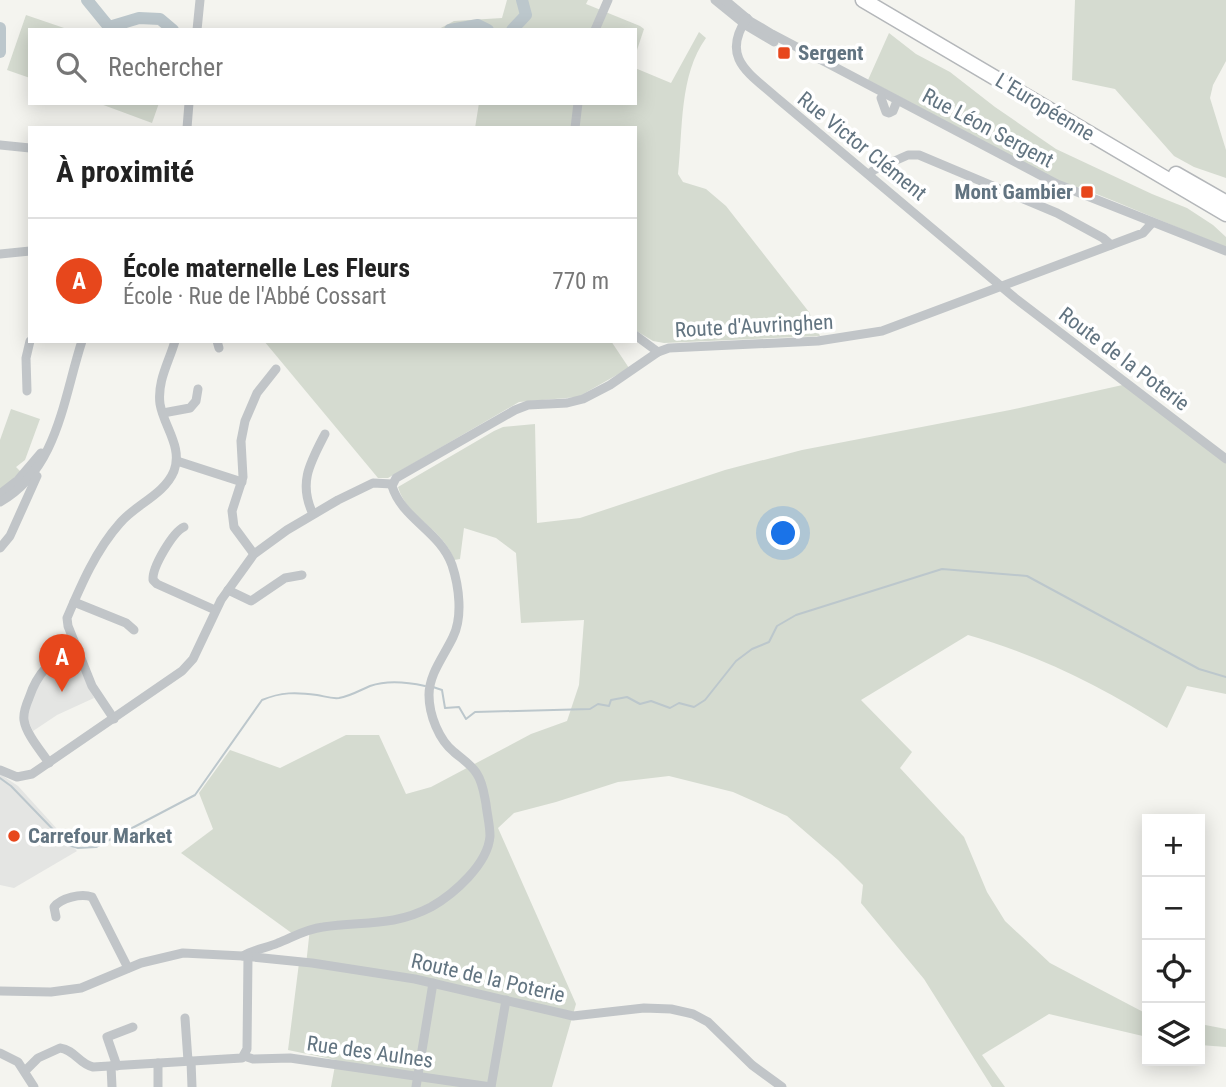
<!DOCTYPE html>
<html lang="fr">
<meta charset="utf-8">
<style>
body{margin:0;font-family:"Roboto Condensed",sans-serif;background:#f6f6f6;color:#222}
.controls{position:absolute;right:21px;bottom:21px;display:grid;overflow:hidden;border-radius:0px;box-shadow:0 4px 18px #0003}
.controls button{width:63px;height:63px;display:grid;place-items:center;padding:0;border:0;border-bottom:2px solid #e0e0e0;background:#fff;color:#222;font:35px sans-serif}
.you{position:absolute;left:784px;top:534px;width:24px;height:24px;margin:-18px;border:5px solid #fff;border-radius:50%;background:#1a73e8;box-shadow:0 0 0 10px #1a73e833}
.badge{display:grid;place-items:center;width:46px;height:46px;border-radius:50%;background:#e7471c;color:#fff;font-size:23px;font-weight:700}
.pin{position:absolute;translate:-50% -58px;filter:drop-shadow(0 2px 4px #0008)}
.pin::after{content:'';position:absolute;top:37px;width:24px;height:21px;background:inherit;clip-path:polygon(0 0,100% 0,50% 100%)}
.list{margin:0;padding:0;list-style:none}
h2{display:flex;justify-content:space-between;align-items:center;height:91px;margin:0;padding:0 28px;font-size:30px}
h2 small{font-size:23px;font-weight:400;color:#767676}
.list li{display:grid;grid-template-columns:46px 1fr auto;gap:21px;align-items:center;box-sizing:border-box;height:126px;padding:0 28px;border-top:2px solid #e0e0e0}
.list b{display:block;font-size:26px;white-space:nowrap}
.list p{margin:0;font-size:23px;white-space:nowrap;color:#767676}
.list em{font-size:23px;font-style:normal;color:#767676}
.icon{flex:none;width:38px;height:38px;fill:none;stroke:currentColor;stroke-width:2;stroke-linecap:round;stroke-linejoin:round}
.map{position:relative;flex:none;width:1226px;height:1087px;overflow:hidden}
.search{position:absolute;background:#fff;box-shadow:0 4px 18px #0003;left:28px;top:28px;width:609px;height:77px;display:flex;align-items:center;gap:18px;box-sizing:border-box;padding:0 24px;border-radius:0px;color:#767676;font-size:26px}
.panel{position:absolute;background:#fff;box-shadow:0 4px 18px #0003;left:28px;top:126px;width:609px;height:217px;border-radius:0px}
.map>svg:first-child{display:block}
</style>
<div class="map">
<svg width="1226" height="1087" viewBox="0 0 1226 1087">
<rect width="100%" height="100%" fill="#f4f4ef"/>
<!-- built -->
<g fill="#e4e5e3">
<polygon points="73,654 94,698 57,715 33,731 26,716 38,682 56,660"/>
<polygon points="0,774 18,786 77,851 14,888 0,885"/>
</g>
<!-- green -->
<g fill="#d5dbd0">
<polygon points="507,0 588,0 586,4 640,26 644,29 635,56 635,30 437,30 454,21 502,18"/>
<polygon points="1075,0 1226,0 1226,61 1213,85 1210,98 1226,150 1226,178 1194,167 1174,156 1115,89 1072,80"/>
<polygon points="26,15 67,29 30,30 30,78 7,70"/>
<path d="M699,32L706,38C679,75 683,130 678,174L683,182L706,189L726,206L809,312L820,336L664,343L653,341L635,330V128H475L479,103H635V68L671,83Z"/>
<path d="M889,33L916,54L950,72L995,107L1056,149L1152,194L1187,208L1213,225L1226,237V247C1177,228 1128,206 1079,187L1074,189L868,80Z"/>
<polygon points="98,103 159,103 152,123"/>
<polygon points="264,341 611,341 629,368 578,397 519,402 388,478 378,478"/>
<path d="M1127,384L1226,459V694L1187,686L1167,728C1105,688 1039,655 968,635L861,700L912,752L900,768L964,837L987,892L1005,921L1050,963L1147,1014V1037L1049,1014L982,1055L1005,1087H992L924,979L861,903L863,885L838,860L787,816L733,792L669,776L618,782L556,802L514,813L498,828L576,1004L552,1087H331L336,1060L288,1050L299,963L306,965L310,928L293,934L181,853L213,829L199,793L230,750L280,768L346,735H379L406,794L431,787L531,734L567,721L579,685L584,620L521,623L516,553L496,538L464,528L460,559L454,560C444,529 407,518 398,487L494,431L503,427L535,424L537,523L580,518L725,470L802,450L1010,410Z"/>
<polygon points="11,409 40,419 25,460 16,467 21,472 0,490 0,440"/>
<polygon points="1200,1024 1226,1029 1226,1047 1200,1045"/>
</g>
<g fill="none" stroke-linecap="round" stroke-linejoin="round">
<!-- stream -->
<g stroke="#bcc7cc" stroke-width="2">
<polyline points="433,687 442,690 445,708 459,707 466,719 475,712 590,709 598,704 609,706 611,700 627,697 640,704 651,701 670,708 679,703 694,707 705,700 736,661 752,649 769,642 777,626 796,615 942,569 1027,576 1199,669 1226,677"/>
<path d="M0,778L11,786L68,845L78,848L96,847L195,795L262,700C281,692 296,692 317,695C324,696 331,699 339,698C351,696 358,691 370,686C387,680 407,682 425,686"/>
</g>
<!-- river -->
<g stroke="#bcc7cc" stroke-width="12">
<polyline points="87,0 109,27 139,18 160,19 173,30"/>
<polyline points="0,28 0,52"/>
<polyline points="450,30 478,25 488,30"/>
<polyline points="512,30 526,15 522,0"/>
</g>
<defs>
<g id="highway">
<polyline points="863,0 1226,214"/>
<polyline points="1176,174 1225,202"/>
</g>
</defs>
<!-- highway casing -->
<use href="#highway" stroke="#b4b7ba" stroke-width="17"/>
<!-- minor -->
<g stroke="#c1c5c8" stroke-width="9">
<polyline points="715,0 747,26 774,42"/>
<polyline points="725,0 750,21 772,34 1057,184 1226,251"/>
<path d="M747,18C720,58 749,73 777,98L1015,298L1226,459"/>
<polyline points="197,30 200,0"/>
<polyline points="595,30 608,0"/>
<polyline points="881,98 886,112 889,113 893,111 897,101"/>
<polyline points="187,128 189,103"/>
<polyline points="575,128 578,103"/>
<polyline points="0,145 30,148"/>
<polyline points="869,174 874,170 908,155 919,155 1057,213 1103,238 1111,245"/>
<polyline points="0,254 30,251"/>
<polyline points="635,335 658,352"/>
<polyline points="217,341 219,348"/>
<polyline points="27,391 26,358 30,341"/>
<polyline points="163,413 190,408 196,401 198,389"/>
<polyline points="177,461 242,482"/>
<polyline points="0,494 18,480 41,453"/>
<path d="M0,502C58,469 63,399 82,341"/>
<path d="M313,514C298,483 310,463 325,434"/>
<path d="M184,527C173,532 152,567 153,580L157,584L215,610"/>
<polyline points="0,548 10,536 37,476"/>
<polyline points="254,554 234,527 232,511 243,477 241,441 245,421 257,393 276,369"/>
<polyline points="228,590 251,601 285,578 302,575"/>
<polyline points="74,602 126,623 134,630"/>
<path d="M114,719L92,686L68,626L67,618C81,585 96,550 120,523C136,504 164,495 174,471C183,447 164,427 160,404C157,381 169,362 175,341"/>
<path d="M49,763C41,751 26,734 24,720C23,713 26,705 29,698C37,673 52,657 76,647"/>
<polyline points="0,770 17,777 32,774 182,671 193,659 221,600 254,554 287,530 338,500 373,483 392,484"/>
<path d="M56,917L54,907C61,898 81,893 92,897L128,968"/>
<path d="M243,956C254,949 267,948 278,943C293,937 306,929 323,927C362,921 393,927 431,907C454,894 488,864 490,836C490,825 487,814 486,804C484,794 483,783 477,774C472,765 462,759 454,752C439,740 429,715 429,695C429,674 444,656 453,637C463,617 459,586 452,565C440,531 402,519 392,486L396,478L515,410L528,405L567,403L583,399L610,385L658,352L669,348L818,341L882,331L1143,233L1152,223"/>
<polyline points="0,991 51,992 81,988 141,963 183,953 243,956 312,963 415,979 573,1016 644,1008 671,1009 693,1014 708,1022 752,1065 782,1087"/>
<polyline points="185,1018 188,1061"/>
<polyline points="0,1053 18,1062 34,1087"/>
<polyline points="244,1056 253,1059 290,1058 491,1087"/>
<polyline points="191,1061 192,1087"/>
<polyline points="158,1063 158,1087"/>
<polyline points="111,1066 112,1087"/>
<polyline points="117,1066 107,1037 133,1027"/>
<path d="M25,1071L38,1058L60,1048C75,1050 79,1064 93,1067L242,1058L247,1049L248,956"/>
<polyline points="416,1087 433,983"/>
<polyline points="491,1087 506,1000"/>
</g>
<!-- highway -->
<use href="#highway" stroke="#fff" stroke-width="14"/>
</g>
<!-- markers -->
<g fill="#e7471c" stroke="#fff" stroke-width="2.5">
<rect x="777" y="46" width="14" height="14" rx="3.5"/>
<rect x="1080" y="185" width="14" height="14" rx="3.5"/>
<circle cx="14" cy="836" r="7"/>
</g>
<g text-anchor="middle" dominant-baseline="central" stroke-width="7" stroke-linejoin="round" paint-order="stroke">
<!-- poi labels -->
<g font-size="21" font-weight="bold" fill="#627481" stroke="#fff" text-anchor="start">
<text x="798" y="53">Sergent</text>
<text x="1073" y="192" text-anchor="end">Mont Gambier</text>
<text x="28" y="836">Carrefour Market</text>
</g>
<!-- street labels -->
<g font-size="21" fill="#627481" stroke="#fff">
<text transform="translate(1045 107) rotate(31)">L'Européenne</text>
<text transform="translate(988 128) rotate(28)">Rue Léon Sergent</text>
<text transform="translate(862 146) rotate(39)">Rue Victor Clément</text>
<text transform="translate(754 326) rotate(-3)">Route d'Auvringhen</text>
<text transform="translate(1124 359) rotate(37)">Route de la Poterie</text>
<text transform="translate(488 978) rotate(13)">Route de la Poterie</text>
<text transform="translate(370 1052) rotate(8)">Rue des Aulnes</text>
</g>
</g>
</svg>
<div class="controls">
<button>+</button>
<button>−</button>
<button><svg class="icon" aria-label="locate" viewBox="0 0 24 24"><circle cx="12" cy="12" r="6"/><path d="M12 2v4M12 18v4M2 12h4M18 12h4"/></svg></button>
<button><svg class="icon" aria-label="layers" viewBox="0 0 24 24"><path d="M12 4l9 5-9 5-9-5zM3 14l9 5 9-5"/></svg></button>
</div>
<div class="you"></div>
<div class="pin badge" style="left:62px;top:692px">A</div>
<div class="search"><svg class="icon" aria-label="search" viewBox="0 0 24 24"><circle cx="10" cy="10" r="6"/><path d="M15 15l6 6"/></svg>Rechercher</div>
<section class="panel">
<h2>À proximité<small></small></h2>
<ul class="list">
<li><span class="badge">A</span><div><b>École maternelle Les Fleurs</b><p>École · Rue de l'Abbé Cossart</p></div><em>770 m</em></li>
</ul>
</section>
</div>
